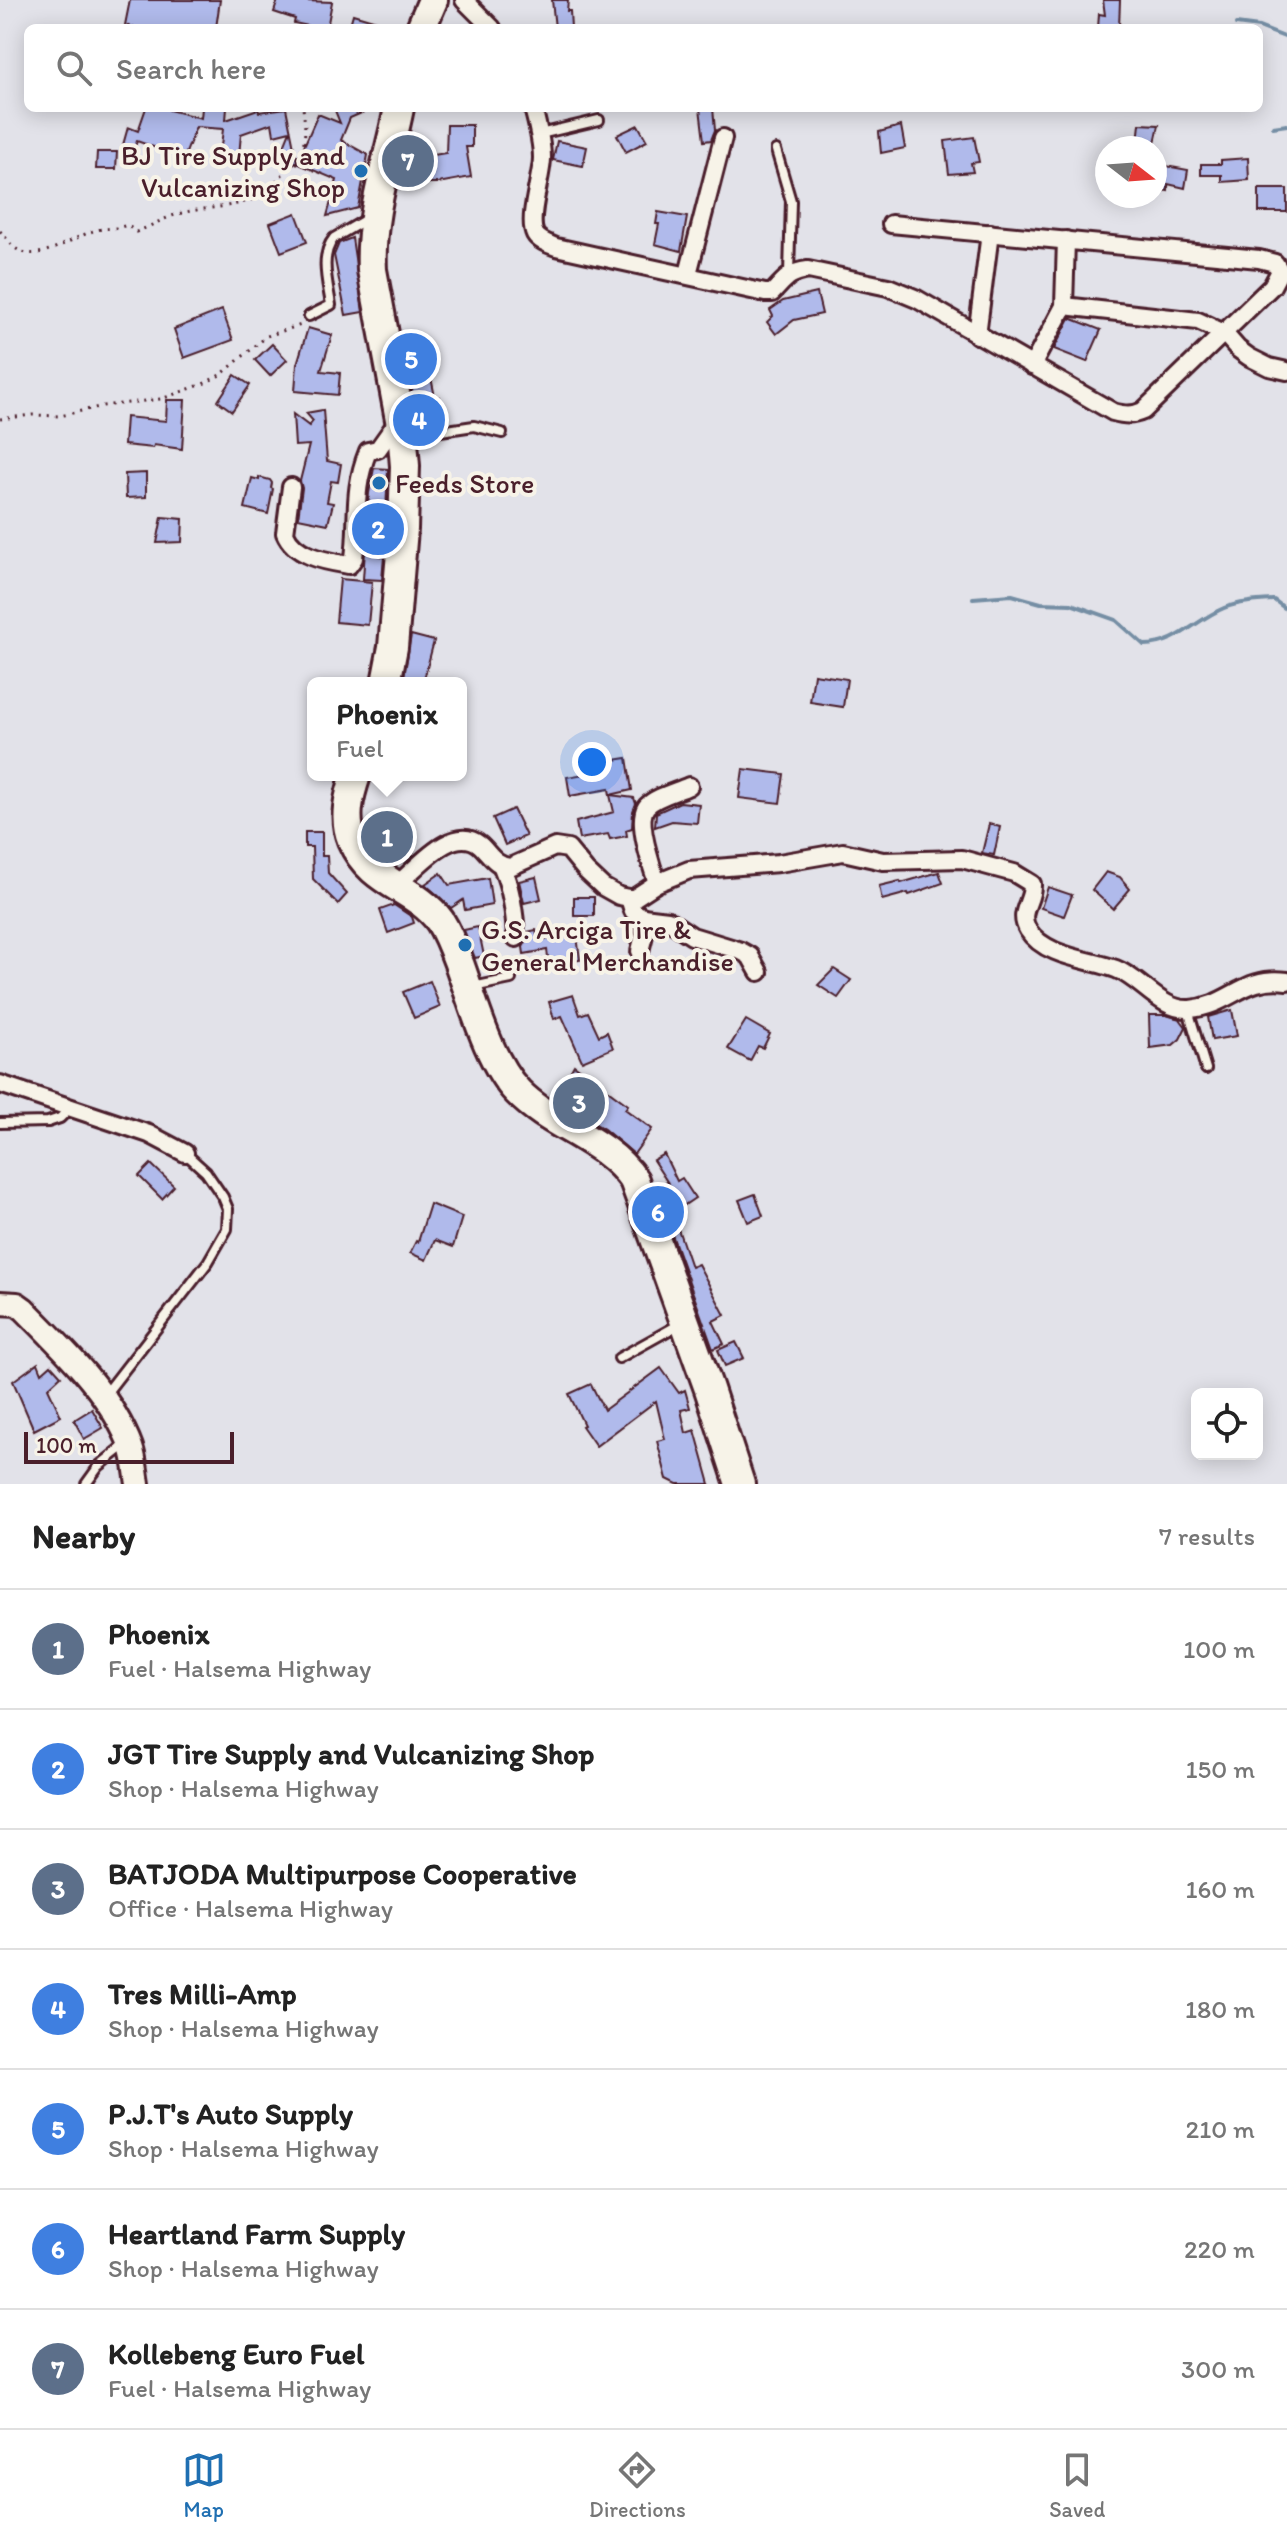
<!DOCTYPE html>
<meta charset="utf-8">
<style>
body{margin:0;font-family:Itim,sans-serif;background:#f2f2f2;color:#222}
.controls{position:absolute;right:24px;bottom:24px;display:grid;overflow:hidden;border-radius:12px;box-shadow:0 4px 20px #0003}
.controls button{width:72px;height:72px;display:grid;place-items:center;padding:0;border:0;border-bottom:2px solid #e0e0e0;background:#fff;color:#222;font:40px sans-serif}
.compass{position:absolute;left:1095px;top:136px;width:72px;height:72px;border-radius:50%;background:#fff;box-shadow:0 4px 20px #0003;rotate:107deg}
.scale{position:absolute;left:24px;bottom:20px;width:210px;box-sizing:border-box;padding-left:8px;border:4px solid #4a1f2b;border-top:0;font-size:22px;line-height:28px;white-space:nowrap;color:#4a1f2b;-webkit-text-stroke:6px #f7f3e8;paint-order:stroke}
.you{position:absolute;left:592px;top:762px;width:28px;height:28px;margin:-20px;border:6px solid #fff;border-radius:50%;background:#1a73e8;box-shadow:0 0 0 12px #1a73e833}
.badge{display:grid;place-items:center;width:52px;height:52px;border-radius:50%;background:#1f6fb2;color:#fff;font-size:26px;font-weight:700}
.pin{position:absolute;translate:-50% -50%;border:4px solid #fff;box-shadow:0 2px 8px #0006}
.popup{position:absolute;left:307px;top:677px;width:160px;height:104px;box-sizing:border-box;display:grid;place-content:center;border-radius:12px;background:#fff;filter:drop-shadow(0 2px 6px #0005);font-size:26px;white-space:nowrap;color:#767676}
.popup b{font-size:30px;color:#222}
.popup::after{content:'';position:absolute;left:50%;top:100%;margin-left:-16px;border:16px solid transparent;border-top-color:#fff}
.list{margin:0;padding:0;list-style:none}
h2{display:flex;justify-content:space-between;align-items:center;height:104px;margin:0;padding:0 32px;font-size:34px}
h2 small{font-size:26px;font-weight:400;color:#767676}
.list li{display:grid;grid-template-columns:52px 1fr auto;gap:24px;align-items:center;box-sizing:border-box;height:120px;padding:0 32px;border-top:2px solid #e0e0e0}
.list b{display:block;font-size:30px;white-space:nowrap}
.list p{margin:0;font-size:26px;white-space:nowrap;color:#767676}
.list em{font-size:26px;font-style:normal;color:#767676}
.icon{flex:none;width:44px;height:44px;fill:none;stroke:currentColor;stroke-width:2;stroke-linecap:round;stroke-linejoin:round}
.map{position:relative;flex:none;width:1287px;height:1484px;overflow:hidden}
.search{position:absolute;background:#fff;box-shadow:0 4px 20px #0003;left:24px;right:24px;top:24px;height:88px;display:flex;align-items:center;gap:20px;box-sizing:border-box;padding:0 28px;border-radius:12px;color:#767676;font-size:30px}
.sheet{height:944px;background:#fff}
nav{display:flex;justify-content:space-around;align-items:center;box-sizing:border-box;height:112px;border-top:2px solid #e0e0e0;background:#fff;font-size:22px;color:#767676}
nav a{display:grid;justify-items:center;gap:4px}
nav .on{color:#1f6fb2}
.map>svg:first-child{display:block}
</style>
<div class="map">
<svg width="1287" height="1484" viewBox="0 0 1287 1484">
<rect width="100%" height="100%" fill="#e2e2e9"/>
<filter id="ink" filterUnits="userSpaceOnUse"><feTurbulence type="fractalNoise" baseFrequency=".0125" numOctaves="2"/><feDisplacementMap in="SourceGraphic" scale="16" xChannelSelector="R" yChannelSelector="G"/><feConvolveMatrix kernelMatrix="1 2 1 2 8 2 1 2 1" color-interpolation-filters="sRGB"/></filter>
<g filter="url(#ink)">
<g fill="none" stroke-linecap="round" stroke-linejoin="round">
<!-- stream -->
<g stroke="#758ea4" stroke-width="4">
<polyline points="1236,24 1259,27 1287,38"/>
<polyline points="1273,127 1287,125"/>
<path d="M973,598L1012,595L1041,603L1071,604L1116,620L1144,645C1177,645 1195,620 1224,608C1239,602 1258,601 1274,600L1287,610"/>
</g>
</g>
<!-- building -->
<g fill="#b0baeb" stroke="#4a1f2b" stroke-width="2">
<polygon points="130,0 220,0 216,28 136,28 125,25"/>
<polygon points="278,0 332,2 327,28 309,28 309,26 294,23 295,19 274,12"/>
<polygon points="552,0 568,0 567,11 570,11 571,28 555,28"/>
<polygon points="1103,0 1120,0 1119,28 1098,28 1099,14 1105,15"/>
<polygon points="353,14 390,25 390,28 349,28"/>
<polygon points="146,108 169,108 169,110 201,118 202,108 227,108 226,120 258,109 259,112 286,108 297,162 318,114 340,123 334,108 373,108 350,118 341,140 368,155 358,208 327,216 337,180 280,156 290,131 274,135 272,123 241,134 239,156 220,155 223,129 196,127 184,158 137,141 134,149 123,145 128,127 138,131"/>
<polygon points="700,108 713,108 715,130 711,140 704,141"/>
<polygon points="1140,124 1159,125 1155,143 1138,142"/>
<polygon points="447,125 472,125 472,147 466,147 471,177 438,183 411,183 412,175 407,168 403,166 404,163 411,163 415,156 413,150 409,147 410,140 424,142 427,156 446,153"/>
<polygon points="638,125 647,141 626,152 617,135"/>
<polygon points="901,126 905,148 881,153 879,132"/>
<polygon points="974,137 979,162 971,163 973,172 949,174 945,141"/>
<polygon points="557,141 587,147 583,166 553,160"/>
<polygon points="97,152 117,152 116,169 96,169"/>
<polygon points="1248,158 1249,180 1222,182 1222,175 1201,175 1201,164 1221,164 1221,160"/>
<polygon points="1155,164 1188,170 1185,188 1168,184 1168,191 1155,189"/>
<rect x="1259" y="189" width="28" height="23"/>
<polygon points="658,212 687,217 681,251 655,244 659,224 656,224"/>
<polygon points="296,213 307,242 281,252 270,223"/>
<polygon points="352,238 363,312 346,315 334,255 339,243"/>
<polygon points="817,293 822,314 794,320 776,334 767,322 773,316 770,310 783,301"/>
<polygon points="222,310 233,340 184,358 174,329"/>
<polygon points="1070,318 1101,330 1087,362 1054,349"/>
<polygon points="308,328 332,335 321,371 340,373 338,395 295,391 297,364"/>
<polygon points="424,343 435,397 439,397 439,424 419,427 415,395 413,395 404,347"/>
<polygon points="272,344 287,360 270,376 255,360"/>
<polygon points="235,375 250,385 232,411 218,401"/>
<polygon points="167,400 185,400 182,449 154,445 153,448 124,445 126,417 166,421"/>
<polygon points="323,410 327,461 341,464 338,482 331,481 327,502 333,503 328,524 298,518 302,488 300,481 309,445 295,446 293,414 309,426 313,421 306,413"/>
<polygon points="374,468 388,469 385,534 380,534 379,556 384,557 382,580 363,579 369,493"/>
<polygon points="146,473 146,497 126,498 125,474"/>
<polygon points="259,477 270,480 272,483 271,488 273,489 268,514 245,508 252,478 259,480"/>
<polygon points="162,517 183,519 182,542 157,543"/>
<polygon points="340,579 372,582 368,625 336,622"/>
<polygon points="411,635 434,641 423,683 403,683"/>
<polygon points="814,674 847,679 843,707 810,702"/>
<polygon points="627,758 632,790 610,795 609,789 570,796 567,777 602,771 601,762"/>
<polygon points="743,769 784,774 780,803 739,798"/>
<polygon points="610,795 634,798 636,804 633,811 632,828 626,830 627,836 610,839 608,834 579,839 576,822 614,812"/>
<polygon points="680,802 699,804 697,823 672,821 655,827 656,813"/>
<polygon points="513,809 526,836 505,845 493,818"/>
<polygon points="397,816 403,831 376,844 370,829"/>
<polygon points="989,824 1000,827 994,855 982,853"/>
<polygon points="305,832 322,832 322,856 327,856 328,873 347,894 338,904 313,879 312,847 305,847"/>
<polygon points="939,872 943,883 909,895 908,893 882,900 879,886 900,881 901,883"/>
<polygon points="1106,872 1120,877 1130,889 1113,909 1092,890"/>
<polygon points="441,873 449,885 488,878 492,905 465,910 463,900 451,908 425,884"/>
<polygon points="536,877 541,899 524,903 519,881"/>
<polygon points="1048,887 1072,895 1064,916 1041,908"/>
<rect x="574" y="897" width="20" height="19"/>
<polygon points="394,905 412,917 414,923 388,933 380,910"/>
<polygon points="478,927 484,956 475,958 464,930"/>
<polygon points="536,930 538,940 577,935 580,960 549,964 547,950 524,954 523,947 526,942 527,932"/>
<polygon points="834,969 851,980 838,998 818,985"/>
<polygon points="430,981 440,1007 414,1018 403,992"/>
<polygon points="573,995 580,1015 588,1012 599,1036 607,1032 613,1048 582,1061 562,1016 554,1019 549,1002"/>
<polygon points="1232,1010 1237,1036 1212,1040 1208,1017"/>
<polygon points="1149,1015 1166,1015 1180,1019 1186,1027 1180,1039 1173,1045 1150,1048"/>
<polygon points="746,1020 770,1034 763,1048 758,1046 750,1061 728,1049"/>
<polygon points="574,1065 628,1105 625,1109 652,1129 634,1154 604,1129 555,1100"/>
<polygon points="664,1154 677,1181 682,1178 695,1198 683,1206 653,1160"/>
<polygon points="151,1164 174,1186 162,1199 139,1176"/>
<polygon points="755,1194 763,1216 748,1222 739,1200"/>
<polygon points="430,1204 462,1217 453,1247 435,1240 426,1260 410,1253 416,1241 418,1242"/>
<polygon points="677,1226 691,1267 698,1264 725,1315 713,1321 724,1344 713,1349 670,1229"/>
<polygon points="736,1342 744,1358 725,1366 718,1350"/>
<polygon points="38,1363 42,1373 51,1365 61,1376 48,1388 61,1416 34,1430 13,1381"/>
<polygon points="661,1368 679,1393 685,1390 690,1408 681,1410 686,1433 695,1430 710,1484 677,1484 667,1479 657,1441 665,1439 656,1401 596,1446 582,1426 584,1425 569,1394 591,1384 604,1410"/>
<polygon points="92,1409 103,1428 84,1439 74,1420"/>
</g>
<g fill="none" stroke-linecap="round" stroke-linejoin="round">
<defs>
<g id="lane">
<polyline points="540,134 599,120"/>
<polyline points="776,150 791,201 789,274"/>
<polyline points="394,151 408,154 407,157"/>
<polyline points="387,174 402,177 403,173"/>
<path d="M309,316L331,305C328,284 319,256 334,238L370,217"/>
<polyline points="407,436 474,426 502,433"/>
<polyline points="473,987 511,979"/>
<polyline points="1188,1010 1206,1069"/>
<polyline points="0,1123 48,1122 60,1118 70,1108"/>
<polyline points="619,1358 680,1324"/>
<polyline points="104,1396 208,1262 227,1229 228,1209 223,1197 206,1172 185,1153"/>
<polyline points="86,1484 99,1466 128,1443"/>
</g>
<g id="street">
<polyline points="464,0 492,28"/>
<path d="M533,108C537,124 542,141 542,158C542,177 527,218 535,234C539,241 549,244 556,247L765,293H772C786,279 787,273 808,270L888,287L917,299L1113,412C1124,415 1132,416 1143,411L1272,286L1280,271L1275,263L1259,259L891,224"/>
<polyline points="688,274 723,138"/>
<polyline points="1064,306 1198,321 1224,333 1238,349 1249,357 1269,367 1287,371"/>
<polyline points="977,335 990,233"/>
<polyline points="1032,366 1064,306 1066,240"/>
<path d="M291,487L285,533C295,557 326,561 349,565L354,558C359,517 352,491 368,451L378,449L400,418"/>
<path d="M502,867C512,891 515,913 516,938"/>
<path d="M657,883C652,867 635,819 647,806C657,796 676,792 689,786"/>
<path d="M395,886C416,870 452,822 480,845C490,854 495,866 510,867L555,847L568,849L586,871L603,887L619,896L629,898H634L657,883L689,870L779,863L843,852L883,861L962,859L1014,873L1032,884C1033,902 1017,912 1028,930C1045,957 1089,959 1116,969C1142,979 1161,1011 1190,1009C1230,1006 1243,975 1287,981"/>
<polyline points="629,898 633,911 643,917 644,935 640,951"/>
<polyline points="643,917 668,920 692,936 741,951 750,956 759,972"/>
<polyline points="0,1084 149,1134 185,1153"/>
</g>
<path id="secondary" d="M0,1303L17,1304L24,1309C63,1349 111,1393 131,1447C135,1458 136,1472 138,1484"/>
<g id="highway">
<polyline points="421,28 433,0"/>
<path d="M386,683L393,647L403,529L405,466L402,430L372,270C369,214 388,163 399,108"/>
<path d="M356,775C349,796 343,818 352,840C371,885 414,886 440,921C449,935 454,950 460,966C474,1005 489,1062 518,1092C552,1127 606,1139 634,1180L709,1389L740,1484"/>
</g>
</defs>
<!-- lane casing -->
<use href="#lane" stroke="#4a1f2b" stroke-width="14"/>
<!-- street casing -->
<use href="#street" stroke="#4a1f2b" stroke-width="22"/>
<!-- secondary casing -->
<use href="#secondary" stroke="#4a1f2b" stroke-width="28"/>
<!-- highway casing -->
<use href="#highway" stroke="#4a1f2b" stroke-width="34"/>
<!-- path -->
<g stroke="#4a1f2b" stroke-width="3" stroke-dasharray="2 6" stroke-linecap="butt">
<path d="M0,231C8,239 12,249 23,252C46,260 79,232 102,229C112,228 117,229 127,225L136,232C152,226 165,217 182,213C208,206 242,209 266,192C272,187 277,179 283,174C306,153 307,139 303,108"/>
<polyline points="0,419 32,415 60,416 103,406 161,399 203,384 222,374 267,336 301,325"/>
</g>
<!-- lane -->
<use href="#lane" stroke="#f7f3e8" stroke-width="8"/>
<!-- street -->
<use href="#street" stroke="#f7f3e8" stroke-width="16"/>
<!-- secondary -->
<use href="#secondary" stroke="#f7f3e8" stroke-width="22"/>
<!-- highway -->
<use href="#highway" stroke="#f7f3e8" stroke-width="28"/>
</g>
</g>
<!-- markers -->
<g fill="#1f6fb2" stroke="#f7f3e8" stroke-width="3">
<circle cx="361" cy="171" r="8"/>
<circle cx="379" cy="483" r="8"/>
<circle cx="465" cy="945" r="8"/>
</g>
<g text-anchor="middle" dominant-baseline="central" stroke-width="8" stroke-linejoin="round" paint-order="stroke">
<!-- poi labels -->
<g font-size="28" fill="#4a1f2b" stroke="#f7f3e8" text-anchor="start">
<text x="345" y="155" text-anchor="end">BJ Tire Supply and<tspan x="345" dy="32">Vulcanizing Shop</tspan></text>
<text x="395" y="483">Feeds Store</text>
<text x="481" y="929">G.S. Arciga Tire &amp;<tspan x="481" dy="32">General Merchandise</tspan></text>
</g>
</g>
</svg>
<div class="controls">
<button><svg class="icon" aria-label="locate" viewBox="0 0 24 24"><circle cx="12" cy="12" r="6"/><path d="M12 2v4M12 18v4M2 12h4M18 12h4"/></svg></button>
</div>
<svg class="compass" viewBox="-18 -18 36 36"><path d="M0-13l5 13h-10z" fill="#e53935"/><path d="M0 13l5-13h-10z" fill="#767676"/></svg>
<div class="scale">100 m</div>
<div class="you"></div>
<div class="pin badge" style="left:387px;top:837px;background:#5c6f8a">1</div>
<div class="popup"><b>Phoenix</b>Fuel</div>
<div class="pin badge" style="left:378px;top:529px;background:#3f7fe0">2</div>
<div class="pin badge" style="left:579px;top:1103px;background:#5c6f8a">3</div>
<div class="pin badge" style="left:419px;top:420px;background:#3f7fe0">4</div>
<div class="pin badge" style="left:411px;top:359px;background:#3f7fe0">5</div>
<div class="pin badge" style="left:658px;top:1212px;background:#3f7fe0">6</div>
<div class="pin badge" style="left:408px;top:161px;background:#5c6f8a">7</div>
<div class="search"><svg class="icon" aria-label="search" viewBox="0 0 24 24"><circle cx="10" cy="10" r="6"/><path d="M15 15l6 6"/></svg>Search here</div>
</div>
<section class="sheet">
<h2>Nearby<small>7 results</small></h2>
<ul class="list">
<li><span class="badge" style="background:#5c6f8a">1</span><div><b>Phoenix</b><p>Fuel · Halsema Highway</p></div><em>100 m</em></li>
<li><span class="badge" style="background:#3f7fe0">2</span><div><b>JGT Tire Supply and Vulcanizing Shop</b><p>Shop · Halsema Highway</p></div><em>150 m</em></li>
<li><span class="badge" style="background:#5c6f8a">3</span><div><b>BATJODA Multipurpose Cooperative</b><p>Office · Halsema Highway</p></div><em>160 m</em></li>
<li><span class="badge" style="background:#3f7fe0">4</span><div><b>Tres Milli-Amp</b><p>Shop · Halsema Highway</p></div><em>180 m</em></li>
<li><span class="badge" style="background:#3f7fe0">5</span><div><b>P.J.T's Auto Supply</b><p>Shop · Halsema Highway</p></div><em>210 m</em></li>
<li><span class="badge" style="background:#3f7fe0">6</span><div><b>Heartland Farm Supply</b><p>Shop · Halsema Highway</p></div><em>220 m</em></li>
<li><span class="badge" style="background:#5c6f8a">7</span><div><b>Kollebeng Euro Fuel</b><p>Fuel · Halsema Highway</p></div><em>300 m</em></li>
</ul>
</section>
<nav>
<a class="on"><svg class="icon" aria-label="map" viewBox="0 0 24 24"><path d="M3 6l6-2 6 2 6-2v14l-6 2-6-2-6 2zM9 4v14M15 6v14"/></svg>Map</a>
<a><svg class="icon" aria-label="directions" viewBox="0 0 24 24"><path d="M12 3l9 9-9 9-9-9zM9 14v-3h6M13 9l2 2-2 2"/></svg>Directions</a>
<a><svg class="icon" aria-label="saved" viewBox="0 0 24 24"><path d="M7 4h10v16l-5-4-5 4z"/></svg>Saved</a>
</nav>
